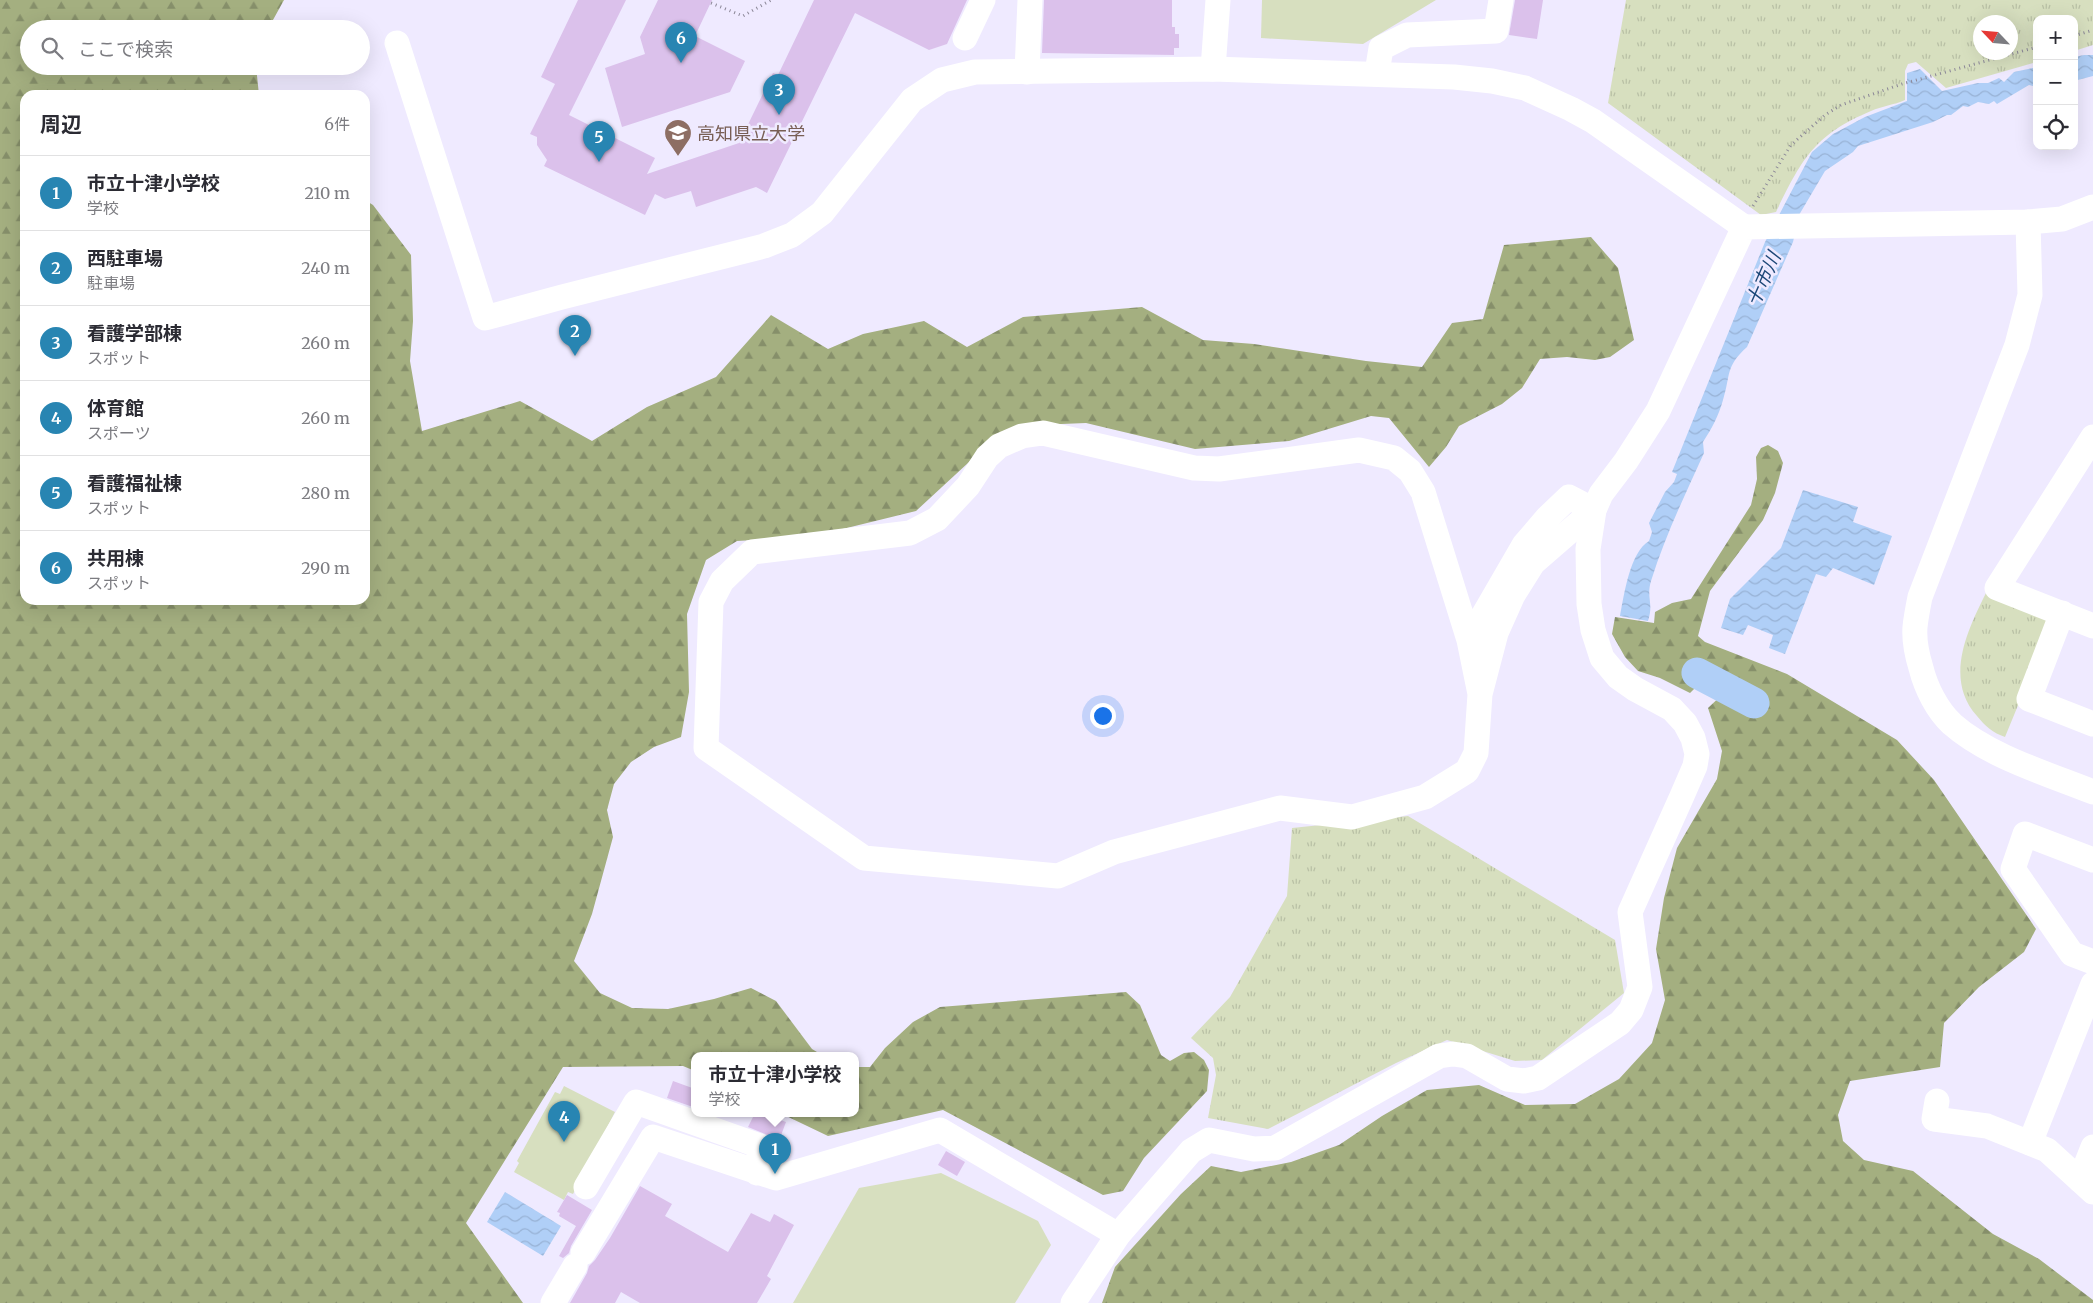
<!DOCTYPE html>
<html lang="ja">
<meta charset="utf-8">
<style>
body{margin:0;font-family:Merriweather,"Noto Sans JP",serif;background:#f7f7f7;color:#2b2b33}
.controls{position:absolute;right:15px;top:15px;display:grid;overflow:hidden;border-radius:10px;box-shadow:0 5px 20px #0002}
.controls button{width:45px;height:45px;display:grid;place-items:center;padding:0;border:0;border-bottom:1px solid #e1e1e2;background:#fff;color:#2b2b33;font:25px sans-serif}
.compass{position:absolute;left:1973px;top:15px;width:45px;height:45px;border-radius:50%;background:#fff;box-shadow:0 5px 20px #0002;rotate:296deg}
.you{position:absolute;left:1102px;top:715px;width:18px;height:18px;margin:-12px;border:4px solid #fff;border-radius:50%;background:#1a73e8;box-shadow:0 0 0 8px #1a73e833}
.badge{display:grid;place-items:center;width:32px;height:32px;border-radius:50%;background:#2885b2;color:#fff;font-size:16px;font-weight:700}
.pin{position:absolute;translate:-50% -41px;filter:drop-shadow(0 1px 2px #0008)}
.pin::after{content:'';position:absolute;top:26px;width:18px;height:15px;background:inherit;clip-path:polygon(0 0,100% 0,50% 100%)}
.popup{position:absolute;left:691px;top:1052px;width:168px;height:65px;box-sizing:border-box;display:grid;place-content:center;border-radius:10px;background:#fff;filter:drop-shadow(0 1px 4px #0005);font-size:16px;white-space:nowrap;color:#7c7c81}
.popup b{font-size:19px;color:#2b2b33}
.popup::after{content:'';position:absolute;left:50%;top:100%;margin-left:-10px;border:10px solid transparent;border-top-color:#fff}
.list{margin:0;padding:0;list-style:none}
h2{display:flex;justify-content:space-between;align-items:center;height:65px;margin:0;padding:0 20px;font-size:21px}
h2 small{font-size:16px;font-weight:400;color:#7c7c81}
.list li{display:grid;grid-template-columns:32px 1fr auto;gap:15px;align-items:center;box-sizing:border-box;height:75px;padding:0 20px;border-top:1px solid #e1e1e2}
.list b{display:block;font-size:19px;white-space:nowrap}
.list p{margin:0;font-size:16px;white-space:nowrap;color:#7c7c81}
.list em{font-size:16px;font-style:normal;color:#7c7c81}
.icon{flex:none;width:28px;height:28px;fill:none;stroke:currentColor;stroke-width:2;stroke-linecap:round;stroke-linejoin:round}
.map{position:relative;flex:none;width:2093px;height:1303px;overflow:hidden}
.search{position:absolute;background:#fff;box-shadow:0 5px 20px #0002;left:20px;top:20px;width:350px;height:55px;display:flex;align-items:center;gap:12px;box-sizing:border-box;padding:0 18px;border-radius:28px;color:#7c7c81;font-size:19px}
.panel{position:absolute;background:#fff;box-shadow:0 5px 20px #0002;left:20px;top:90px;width:350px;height:515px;border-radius:15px}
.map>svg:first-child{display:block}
</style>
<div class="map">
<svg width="2093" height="1303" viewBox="0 0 2093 1303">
<defs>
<pattern id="grass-tufts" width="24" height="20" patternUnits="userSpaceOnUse" patternTransform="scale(1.25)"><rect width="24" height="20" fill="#d7dfbf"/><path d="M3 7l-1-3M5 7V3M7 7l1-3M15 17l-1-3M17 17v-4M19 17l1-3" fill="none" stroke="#b9c0a5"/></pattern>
<pattern id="forest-firs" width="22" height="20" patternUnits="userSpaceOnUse" patternTransform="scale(1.25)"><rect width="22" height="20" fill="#a4af80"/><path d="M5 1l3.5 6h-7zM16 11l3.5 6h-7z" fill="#868f6a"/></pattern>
<pattern id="water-waves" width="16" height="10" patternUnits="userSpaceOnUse" patternTransform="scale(1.25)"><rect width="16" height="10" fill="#b0cff7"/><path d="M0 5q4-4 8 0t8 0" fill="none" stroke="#98b2d5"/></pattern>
</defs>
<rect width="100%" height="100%" fill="#efeaff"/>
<!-- grass -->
<g fill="url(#grass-tufts)" fill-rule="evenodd">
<path d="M1626,0H2093V45L2074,51V19H2037V62L1946,88L1916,62L1908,64L1905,71V100C1894,105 1882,106 1871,111C1814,135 1802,159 1776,212L1761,215L1608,103ZM1980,22H2010V52H1980Z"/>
<path d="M1986,593L2054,618L2005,737C1993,733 1985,726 1977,716C1944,679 1967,631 1986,593Z"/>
<polygon points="1408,816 1615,940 1624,993 1542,1060 1515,1061 1447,1040 1396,1063 1268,1129 1208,1118 1216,1075 1213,1058 1191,1038 1230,997 1287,896 1292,828"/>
</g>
<!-- forest -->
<g fill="url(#forest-firs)">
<polygon points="0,0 284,0 268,29 29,29 29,66 256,66 259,95 25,95 25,600 365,600 365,200 373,205 411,255 413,321 410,361 422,431 520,401 592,441 647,407 716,377 771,315 828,349 863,334 924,321 967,347 1023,317 1142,307 1203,340 1254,344 1366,361 1422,367 1452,323 1483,319 1504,245 1591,237 1618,268 1634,340 1610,357 1595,360 1567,357 1540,359 1522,388 1502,404 1459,426 1446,447 1429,467 1389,418 1371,416 1289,441 1195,449 1086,423 1037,425 981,451 916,511 810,537 737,541 706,560 687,614 689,692 681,737 654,747 631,762 614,784 607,810 613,837 592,914 574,961 600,993 632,1008 668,1009 714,999 751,988 776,1001 812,1049 822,1055 695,1055 695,1071 683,1066 563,1067 466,1223 523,1303 0,1303"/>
<polygon points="1768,445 1778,451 1783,463 1775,493 1763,520 1710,591 1698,636 1705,642 1787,674 1897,740 1934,780 2036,929 2024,952 1979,987 1944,1023 1940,1067 1850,1081 1838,1115 1843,1141 1864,1160 1913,1171 1993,1234 2039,1259 2093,1300 2093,1303 1102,1303 1115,1267 1181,1194 1211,1166 1241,1172 1291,1162 1339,1145 1382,1116 1427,1090 1479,1085 1525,1105 1575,1104 1619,1079 1652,1043 1665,1000 1656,949 1664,898 1677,848 1717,779 1722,751 1708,708 1725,692 1745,703 1754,699 1700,669 1696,687 1690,693 1660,678 1638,671 1625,657 1612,634 1615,617 1654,623 1655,612 1672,603 1691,599 1751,505 1757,479 1756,457 1761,448"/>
<polygon points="1126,992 1140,1005 1161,1055 1170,1061 1184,1053 1194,1052 1204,1060 1209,1070 1207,1091 1144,1158 1123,1191 1103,1195 943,1110 828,1136 780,1113 855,1113 855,1067 870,1067 885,1048 913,1022 940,1007"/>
</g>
<!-- garden -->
<g fill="#d7dfbf">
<polygon points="1262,0 1436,0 1363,44 1261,38"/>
<polygon points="564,1086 615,1112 573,1194 568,1192 564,1200 514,1172 519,1163 517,1161 555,1092 560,1094"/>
<polygon points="941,1173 1038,1221 1051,1245 1015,1303 793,1303 859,1188"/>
</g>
<!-- water -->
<g fill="url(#water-waves)">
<polygon points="2084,55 2093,55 2093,76 2074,81 2074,57"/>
<path d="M2037,67V87L2029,85L1997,104L1994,101L1989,104L1978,102L1968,107L1963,106L1951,115H1947L1933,122L1858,146L1853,152L1825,171L1799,215L1793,242L1747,347C1725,367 1731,374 1723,400C1719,415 1711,430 1703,442L1704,453C1685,495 1665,536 1651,581C1646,598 1654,603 1648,621L1620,616C1624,595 1630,552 1649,541L1652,532L1649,523L1665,492L1674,482L1677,474L1672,472L1765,242L1812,152L1833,134L1865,117L1907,101V73L1920,69L1942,91L1978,83H1988L1999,78L2004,82L2014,72Z"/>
<polygon points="1803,490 1858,507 1853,522 1892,536 1874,585 1833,568 1826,577 1816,574 1785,654 1769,648 1773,635 1748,625 1743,635 1721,628 1730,599 1781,548"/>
<polygon points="505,1192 561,1226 543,1256 487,1222"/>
</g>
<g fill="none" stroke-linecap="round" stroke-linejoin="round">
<!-- river -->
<polyline stroke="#b0cff7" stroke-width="31" points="1697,673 1754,703"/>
</g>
<!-- building -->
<g fill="#dbc1eb">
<polygon points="578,0 626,0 569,115 655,158 647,174 739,143 773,73 778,75 814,0 967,0 947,44 929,50 855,13 767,193 756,187 696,207 691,191 665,199 655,194 645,215 544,166 547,160 537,145 537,137 530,134 555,84 541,77"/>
<polygon points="658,0 712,0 695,36 745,61 730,92 622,127 605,68 645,54 640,37"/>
<polygon points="1044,0 1172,0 1172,27 1175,27 1175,34 1179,34 1179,48 1174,48 1174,55 1042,53"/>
<polygon points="1515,0 1543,0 1537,39 1509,35"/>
<polygon points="673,1081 695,1089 695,1100 693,1107 667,1098"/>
<polygon points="755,1113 761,1113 786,1122 777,1146 774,1145 770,1136 748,1127"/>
<polygon points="946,1151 965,1162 957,1176 938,1165"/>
<polygon points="640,1186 672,1204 665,1216 728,1252 751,1213 770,1222 774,1214 794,1225 767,1276 771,1279 757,1303 640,1303 621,1292 615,1303 570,1303 587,1273 589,1266 595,1260 610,1238"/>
<polygon points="567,1195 592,1210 571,1246 569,1253 563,1258 559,1256 576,1226 559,1216 560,1213 557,1212"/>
</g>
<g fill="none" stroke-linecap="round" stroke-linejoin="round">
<!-- path -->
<g stroke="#8b8797" stroke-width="3" stroke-dasharray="1 4" stroke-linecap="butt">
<polyline points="711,3 743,16 771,0"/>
<polyline points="2074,36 2093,30"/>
<polyline points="1753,206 1791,145 1825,115 1841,105 1902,84 2037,47"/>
</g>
<!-- minor -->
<g stroke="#fff" stroke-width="25">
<polyline points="965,38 983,0"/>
<polyline points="397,43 485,318 562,297 764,246 792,235 822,213 912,100 942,80 975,72 1213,69 1454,77 1492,81 1525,88 1571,109 1593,121 1744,227"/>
<polyline points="1213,69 1218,0"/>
<polyline points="1027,72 1030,0"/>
<polyline points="1377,73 1381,48 1407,35 1496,31 1501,0"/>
<path d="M2028,222L2030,295L2017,345L1920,597C1918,607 1916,617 1915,627C1914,640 1917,655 1921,668C1926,688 1937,710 1952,724C1988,756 2048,774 2093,792"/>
<polyline points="2093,437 1997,588 2093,626"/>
<polyline points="2062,613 2029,699 2093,724"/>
<polyline points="1469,640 1524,545 1548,517 1569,497 1594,510 1533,563 1513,595 1496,633 1480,694 1476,753 1467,771 1425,797 1352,817 1280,808 1114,852 1058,876 864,858 706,748 711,602 722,581 752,552 910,533 937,519 968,486 987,457 999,446 1022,436 1043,433 1194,468 1219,469 1359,450 1394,458 1410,471 1423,492 1469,640 1480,694"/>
<polyline points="2093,860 2025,834 2013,869 2072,954 2093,962"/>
<polyline points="1937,1101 1934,1119 1987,1126 2047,1150 2093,1192"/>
<polyline points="2030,1143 2093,984"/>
<polyline points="2080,1180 2093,1147"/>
<polyline points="586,1187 636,1102 760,1146 757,1173"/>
<polyline points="583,1253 653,1137 776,1178 940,1130 1118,1235"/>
<polyline points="553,1303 575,1266"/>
<polyline points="1073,1303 1118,1235 1191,1151 1209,1140 1254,1149 1275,1148 1439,1056 1453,1054 1467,1056 1507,1079 1524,1081 1538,1078 1620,1023 1631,1010 1640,987 1630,912 1682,796 1695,766 1697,754 1693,738 1685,723 1672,709 1635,689 1618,677 1602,658 1593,630 1589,604 1588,549 1594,510 1601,494 1626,461 1658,411 1744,227 2028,222 2062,219 2093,207"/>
</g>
</g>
<!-- icons -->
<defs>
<symbol id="university-pin" viewBox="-11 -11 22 30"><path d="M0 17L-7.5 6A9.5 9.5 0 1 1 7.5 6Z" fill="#8d6e63" stroke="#efeaff"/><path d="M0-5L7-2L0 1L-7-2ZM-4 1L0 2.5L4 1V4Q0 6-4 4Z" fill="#fff"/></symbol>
</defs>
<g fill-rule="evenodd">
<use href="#university-pin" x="662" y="117" width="32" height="43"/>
</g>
<g text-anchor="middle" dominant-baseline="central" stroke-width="5" stroke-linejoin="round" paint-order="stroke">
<!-- education labels -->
<g font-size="18" fill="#785e54" stroke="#efeaff" text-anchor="start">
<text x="697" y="133">高知県立大学</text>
</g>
<!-- water labels -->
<g font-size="19" font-style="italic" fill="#1e4878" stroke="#efeaff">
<text transform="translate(1763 279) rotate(-66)">十市川</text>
</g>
</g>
</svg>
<div class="controls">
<button>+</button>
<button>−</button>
<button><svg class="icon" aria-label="locate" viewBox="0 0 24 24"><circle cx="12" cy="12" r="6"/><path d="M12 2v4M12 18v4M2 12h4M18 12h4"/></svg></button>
</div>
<svg class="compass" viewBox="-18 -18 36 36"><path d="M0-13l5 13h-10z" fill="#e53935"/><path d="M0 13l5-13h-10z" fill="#7c7c81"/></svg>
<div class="you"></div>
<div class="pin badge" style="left:775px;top:1174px">1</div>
<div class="popup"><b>市立十津小学校</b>学校</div>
<div class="pin badge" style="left:575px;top:356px">2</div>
<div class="pin badge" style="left:779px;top:115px">3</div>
<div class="pin badge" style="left:564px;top:1142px">4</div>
<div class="pin badge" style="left:599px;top:162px">5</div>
<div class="pin badge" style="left:681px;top:63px">6</div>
<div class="search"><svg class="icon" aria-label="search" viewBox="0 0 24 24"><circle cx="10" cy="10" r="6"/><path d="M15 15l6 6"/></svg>ここで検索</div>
<section class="panel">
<h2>周辺<small>6件</small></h2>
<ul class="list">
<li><span class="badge">1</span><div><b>市立十津小学校</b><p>学校</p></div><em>210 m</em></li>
<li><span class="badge">2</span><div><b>西駐車場</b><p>駐車場</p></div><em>240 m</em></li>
<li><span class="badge">3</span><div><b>看護学部棟</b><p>スポット</p></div><em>260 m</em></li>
<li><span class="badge">4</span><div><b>体育館</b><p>スポーツ</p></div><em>260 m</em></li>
<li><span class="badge">5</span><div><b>看護福祉棟</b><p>スポット</p></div><em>280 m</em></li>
<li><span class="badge">6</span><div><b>共用棟</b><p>スポット</p></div><em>290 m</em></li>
</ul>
</section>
</div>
